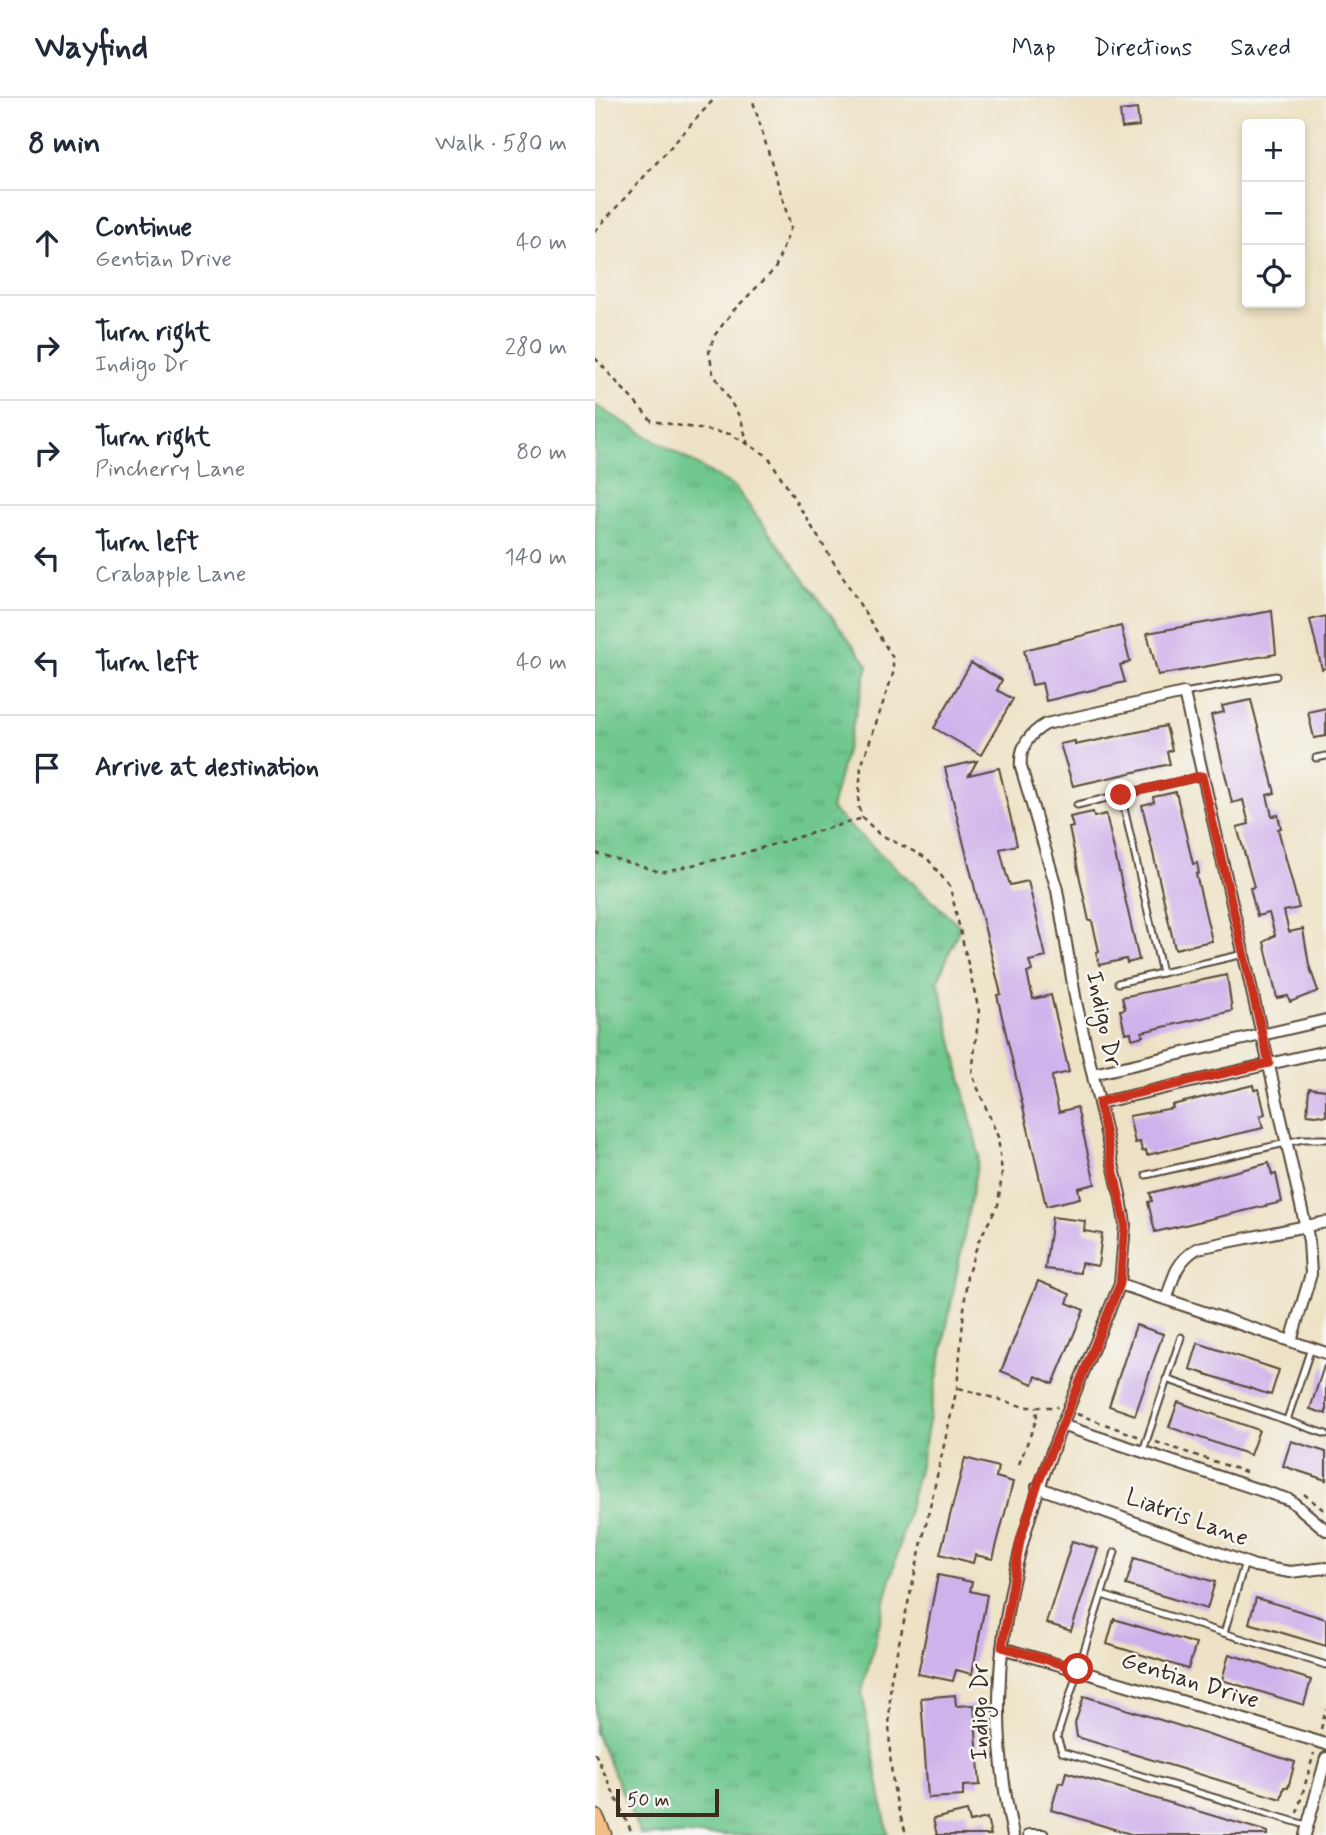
<!DOCTYPE html>
<meta charset="utf-8">
<style>
body{margin:0;font-family:Mynerve,sans-serif;background:#f6f6f7;color:#1f2937}
.controls{position:absolute;right:21px;top:21px;display:grid;overflow:hidden;border-radius:7px;box-shadow:0 4px 10px #0003}
.controls button{width:63px;height:63px;display:grid;place-items:center;padding:0;border:0;border-bottom:2px solid #e0e1e3;background:#fff;color:#1f2937;font:35px sans-serif}
.scale{position:absolute;left:21px;bottom:18px;width:103px;box-sizing:border-box;padding-left:7px;border:4px solid #3b2a1e;border-top:0;font-size:19px;line-height:24px;white-space:nowrap;color:#3b2a1e;-webkit-text-stroke:5px #f6f6f2;paint-order:stroke}
.stop{position:absolute;width:21px;height:21px;margin:-16px;border:5px solid #c8321e;border-radius:50%;background:#fff}
.stop.end{background:#c8321e;border-color:#fff;box-shadow:0 2px 7px #0008}
.list{margin:0;padding:0;list-style:none}
h2{display:flex;justify-content:space-between;align-items:center;height:91px;margin:0;padding:0 28px;font-size:30px}
h2 small{font-size:23px;font-weight:400;color:#747a83}
.list li{display:grid;grid-template-columns:46px 1fr auto;gap:21px;align-items:center;box-sizing:border-box;height:105px;padding:0 28px;border-top:2px solid #e0e1e3}
.list b{display:block;font-size:26px;white-space:nowrap}
.list p{margin:0;font-size:23px;white-space:nowrap;color:#747a83}
.list em{font-size:23px;font-style:normal;color:#747a83}
.icon{flex:none;width:38px;height:38px;fill:none;stroke:currentColor;stroke-width:2;stroke-linecap:round;stroke-linejoin:round}
.map{position:relative;flex:none;width:731px;height:1737px;overflow:hidden}
header{display:flex;align-items:center;gap:42px;box-sizing:border-box;height:98px;padding:0 35px;background:#fff;border-bottom:2px solid #e0e1e3}
header strong{font-size:33px}
nav{display:flex;gap:38px;margin-inline-start:auto;font-size:24px}
main{display:flex}
aside{flex:1;background:#fff}
.map>svg:first-child{display:block}
</style>
<header>
<strong>Wayfind</strong>
<nav><a>Map</a><a>Directions</a><a>Saved</a></nav>
</header>
<main>
<aside>
<h2>8 min<small>Walk · 580 m</small></h2>
<ul class="list">
<li><svg class="icon" aria-label="ahead" viewBox="0 0 24 24"><path d="M12 20V5M6 11l6-6 6 6"/></svg><div><b>Continue</b><p>Gentian Drive</p></div><em>40 m</em></li>
<li><svg class="icon" aria-label="right" viewBox="0 0 24 24"><path d="M7 20v-9h11M14 6l5 5-5 5"/></svg><div><b>Turn right</b><p>Indigo Dr</p></div><em>280 m</em></li>
<li><svg class="icon" aria-label="right" viewBox="0 0 24 24"><path d="M7 20v-9h11M14 6l5 5-5 5"/></svg><div><b>Turn right</b><p>Pincherry Lane</p></div><em>80 m</em></li>
<li><svg class="icon" aria-label="left" viewBox="0 0 24 24"><path d="M17 20v-9H6M10 6l-5 5 5 5"/></svg><div><b>Turn left</b><p>Crabapple Lane</p></div><em>140 m</em></li>
<li><svg class="icon" aria-label="left" viewBox="0 0 24 24"><path d="M17 20v-9H6M10 6l-5 5 5 5"/></svg><div><b>Turn left</b></div><em>40 m</em></li>
<li><svg class="icon" aria-label="arrive" viewBox="0 0 24 24"><path d="M6 21V4h12l-3 4 3 4H6"/></svg><div><b>Arrive at destination</b></div></li>
</ul>
</aside>
<div class="map">
<svg width="731" height="1737" viewBox="0 0 731 1737">
<defs>
<pattern id="grass-tufts" width="24" height="20" patternUnits="userSpaceOnUse" patternTransform="scale(1.75)"><rect width="24" height="20" fill="#6fc88e"/><path d="M3 7l-1-3M5 7V3M7 7l1-3M15 17l-1-3M17 17v-4M19 17l1-3" fill="none" stroke="#5ca373"/></pattern>
</defs>
<rect width="100%" height="100%" fill="#f6f6f2"/>
<filter id="ink" filterUnits="userSpaceOnUse"><feTurbulence type="fractalNoise" baseFrequency=".0143" numOctaves="2"/><feDisplacementMap in="SourceGraphic" scale="14" xChannelSelector="R" yChannelSelector="G"/><feConvolveMatrix kernelMatrix="1 2 1 2 8 2 1 2 1" color-interpolation-filters="sRGB"/></filter>
<filter id="wash" filterUnits="userSpaceOnUse"><feTurbulence type="fractalNoise" baseFrequency=".00686" numOctaves="4" result="noise"/><feDisplacementMap in="SourceGraphic" scale="28" xChannelSelector="R" yChannelSelector="G"/><feGaussianBlur stdDeviation="1.57" result="paint"/><feColorMatrix in="noise" values="0 0 0 0 0 0 0 0 0 0 0 0 0 0 0 0 0 1.4 0 .05"/><feComposite in="paint" operator="in"/></filter>
<g filter="url(#wash)">
<rect width="100%" height="100%" fill="#ede2c5"/>
<!-- grass -->
<polygon fill="url(#grass-tufts)" stroke="#557956" stroke-width="2" points="0,307 140,389 273,567 236,711 365,828 343,882 384,1057 328,1355 267,1594 293,1737 46,1737 0,1634"/>
<g id="blocks">
<!-- building -->
<g fill="#cfb2eb">
<polygon points="542,11 544,28 527,30 525,13"/>
<polygon points="677,513 681,556 563,577 552,535"/>
<polygon points="731,518 731,570 727,571 715,522"/>
<polygon points="526,528 535,564 525,567 530,584 451,603 447,585 437,587 429,552"/>
<polygon points="376,565 407,582 402,592 418,601 386,657 339,630"/>
<polygon points="656,602 680,695 672,697 677,718 683,717 686,730 683,731 704,810 689,813 694,834 708,831 714,867 723,893 695,904 693,898 682,900 669,844 680,837 674,815 662,818 655,790 659,789 642,729 654,726 648,702 637,705 616,617 629,614 627,608"/>
<polygon points="731,610 731,638 719,640 713,614"/>
<polygon points="571,628 577,652 572,654 575,666 478,688 465,646 480,643 480,647"/>
<polygon points="382,663 374,677 404,670 422,747 405,751 411,775 415,787 433,783 451,859 434,863 437,873 432,875 438,901 456,897 474,974 457,978 458,988 464,1014 482,1009 500,1086 483,1090 485,1100 451,1108 402,897 406,896 350,670"/>
<polygon points="581,694 598,766 602,765 604,775 601,776 617,843 580,851 547,707 559,704 558,699"/>
<polygon points="498,714 499,719 511,716 544,862 532,865 531,861 504,867 501,854 504,853 497,823 494,823 474,730 478,729 475,719"/>
<polygon points="632,877 637,913 547,934 548,938 537,941 536,934 530,935 525,912 530,911 527,899"/>
<polygon points="658,987 659,992 664,991 670,1016 665,1018 668,1030 552,1057 551,1052 547,1053 545,1044 540,1045 534,1018 578,1010 577,1007"/>
<polygon points="714,990 731,992 731,1018 712,1016"/>
<polygon points="674,1065 677,1077 681,1076 687,1104 560,1134 553,1104 557,1103 555,1095"/>
<polygon points="457,1119 490,1123 489,1133 507,1136 503,1168 486,1165 485,1175 450,1171"/>
<polygon points="443,1183 475,1196 472,1205 489,1212 458,1286 441,1278 438,1286 406,1273"/>
<polygon points="541,1227 568,1236 540,1317 514,1308"/>
<polygon points="603,1245 684,1272 676,1297 595,1271"/>
<polygon points="729,1268 731,1268 731,1316 715,1311"/>
<polygon points="583,1304 664,1332 655,1357 574,1329"/>
<polygon points="696,1343 731,1354 731,1382 688,1368"/>
<polygon points="370,1360 403,1369 401,1379 418,1384 398,1461 380,1457 378,1465 345,1456"/>
<polygon points="477,1443 503,1451 476,1533 451,1525"/>
<polygon points="539,1460 620,1484 612,1511 531,1487"/>
<polygon points="343,1477 377,1484 375,1493 392,1497 377,1576 361,1572 358,1583 323,1576"/>
<polygon points="661,1500 731,1521 731,1548 654,1525"/>
<polygon points="519,1521 601,1546 593,1571 512,1546"/>
<polygon points="634,1556 716,1582 709,1607 627,1582"/>
<polygon points="360,1597 361,1608 379,1607 385,1687 368,1688 368,1698 333,1700 326,1600"/>
<polygon points="489,1598 700,1664 693,1690 689,1689 686,1701 482,1639 480,1625"/>
<polygon points="471,1674 673,1734 673,1737 539,1737 456,1712 464,1684 468,1685"/>
<polygon points="372,1713 375,1724 392,1720 396,1737 342,1737 338,1721"/>
</g>
</g>
</g>
<g filter="url(#ink)">
<use href="#blocks" fill-opacity="0" stroke="#564637" stroke-width="2"/>
<g fill="none" stroke-linecap="round" stroke-linejoin="round">
<defs>
<g id="service">
<polyline points="589,595 681,578"/>
<polyline points="721,660 731,658"/>
<polyline points="526,697 567,875"/>
<polyline points="482,707 607,678"/>
<polyline points="523,885 649,856"/>
<polyline points="551,1077 708,1041 731,1041"/>
<polyline points="571,1281 731,1336"/>
<polyline points="692,1322 716,1250"/>
<polyline points="548,1353 586,1239"/>
<polyline points="520,1454 462,1639 467,1654 711,1727"/>
<polyline points="507,1497 731,1567"/>
<polyline points="629,1535 650,1464"/>
</g>
<g id="minor">
<polyline points="498,976 731,922"/>
<polyline points="504,1005 731,953"/>
<polyline points="525,1186 731,1255"/>
<path d="M572,1200C578,1179 582,1162 603,1150L731,1124"/>
<polyline points="466,1327 695,1402 731,1432"/>
<polyline points="442,1389 660,1468 695,1474 731,1470"/>
<polyline points="407,1550 731,1646"/>
<path d="M418,1737C372,1528 447,1374 525,1186L530,1126L526,1101L481,904L462,792L426,669C424,649 434,636 451,626L589,595L714,1143L716,1176L696,1243"/>
<polyline points="434,1737 448,1737"/>
<polyline points="710,1737 731,1660"/>
</g>
<polyline id="primary" points="0,1721 7,1737"/>
</defs>
<!-- service casing -->
<use href="#service" stroke="#564637" stroke-width="9"/>
<!-- minor casing -->
<use href="#minor" stroke="#564637" stroke-width="14"/>
<!-- primary casing -->
<use href="#primary" stroke="#564637" stroke-width="21"/>
<!-- path -->
<g stroke="#564637" stroke-width="2.5" stroke-dasharray="5 5" stroke-linecap="butt">
<polyline points="0,133 120,0"/>
<path d="M0,260L57,323L135,336L173,358L298,560V576L266,669L263,708L268,720L284,736L332,760L355,789L384,913L377,976L403,1039L407,1075L403,1107L384,1142L372,1178L362,1290L296,1580C293,1631 292,1689 312,1737"/>
<polyline points="153,347 146,321 118,275 114,254 119,238 138,213 180,171 196,129 157,0"/>
<polyline points="0,755 66,774 142,757 268,720"/>
<polyline points="364,1290 430,1309 463,1309"/>
<polyline points="482,1316 545,1339"/>
<polyline points="561,1344 654,1375"/>
<polyline points="424,1366 442,1320 441,1309"/>
<polyline points="709,1396 731,1414"/>
<polyline points="726,1631 731,1611"/>
<polyline points="0,1655 38,1737"/>
<polyline points="702,1715 719,1655"/>
</g>
<!-- service -->
<use href="#service" stroke="#fff" stroke-width="5"/>
<!-- minor -->
<use href="#minor" stroke="#fff" stroke-width="10"/>
<!-- primary -->
<use href="#primary" stroke="#f6be87" stroke-width="18"/>
</g>
</g>
<g fill="none" stroke-linecap="round" stroke-linejoin="round" filter="url(#ink)">
<!-- route -->
<polyline stroke="#c8321e" stroke-width="9" points="483,1571 407,1549 425,1443 442,1388 525,1186 530,1126 504,1004 674,965 607,678 526,697"/>
</g>
<g text-anchor="middle" dominant-baseline="central" stroke-width="5" stroke-linejoin="round" paint-order="stroke">
<!-- street labels -->
<g font-size="24" fill="#3b2a1e" stroke="#f6f6f2">
<text transform="translate(508 921) rotate(78)">Indigo Dr</text>
<text transform="translate(592 1420) rotate(20)">Liatris Lane</text>
<text transform="translate(595 1583) rotate(17)">Gentian Drive</text>
<text transform="translate(385 1614) rotate(-90)">Indigo Dr</text>
</g>
</g>
</svg>
<div class="controls">
<button>+</button>
<button>−</button>
<button><svg class="icon" aria-label="locate" viewBox="0 0 24 24"><circle cx="12" cy="12" r="6"/><path d="M12 2v4M12 18v4M2 12h4M18 12h4"/></svg></button>
</div>
<div class="scale">50 m</div>
<div class="stop" style="left:483px;top:1571px"></div>
<div class="stop end" style="left:526px;top:697px"></div>
</div>
</main>
